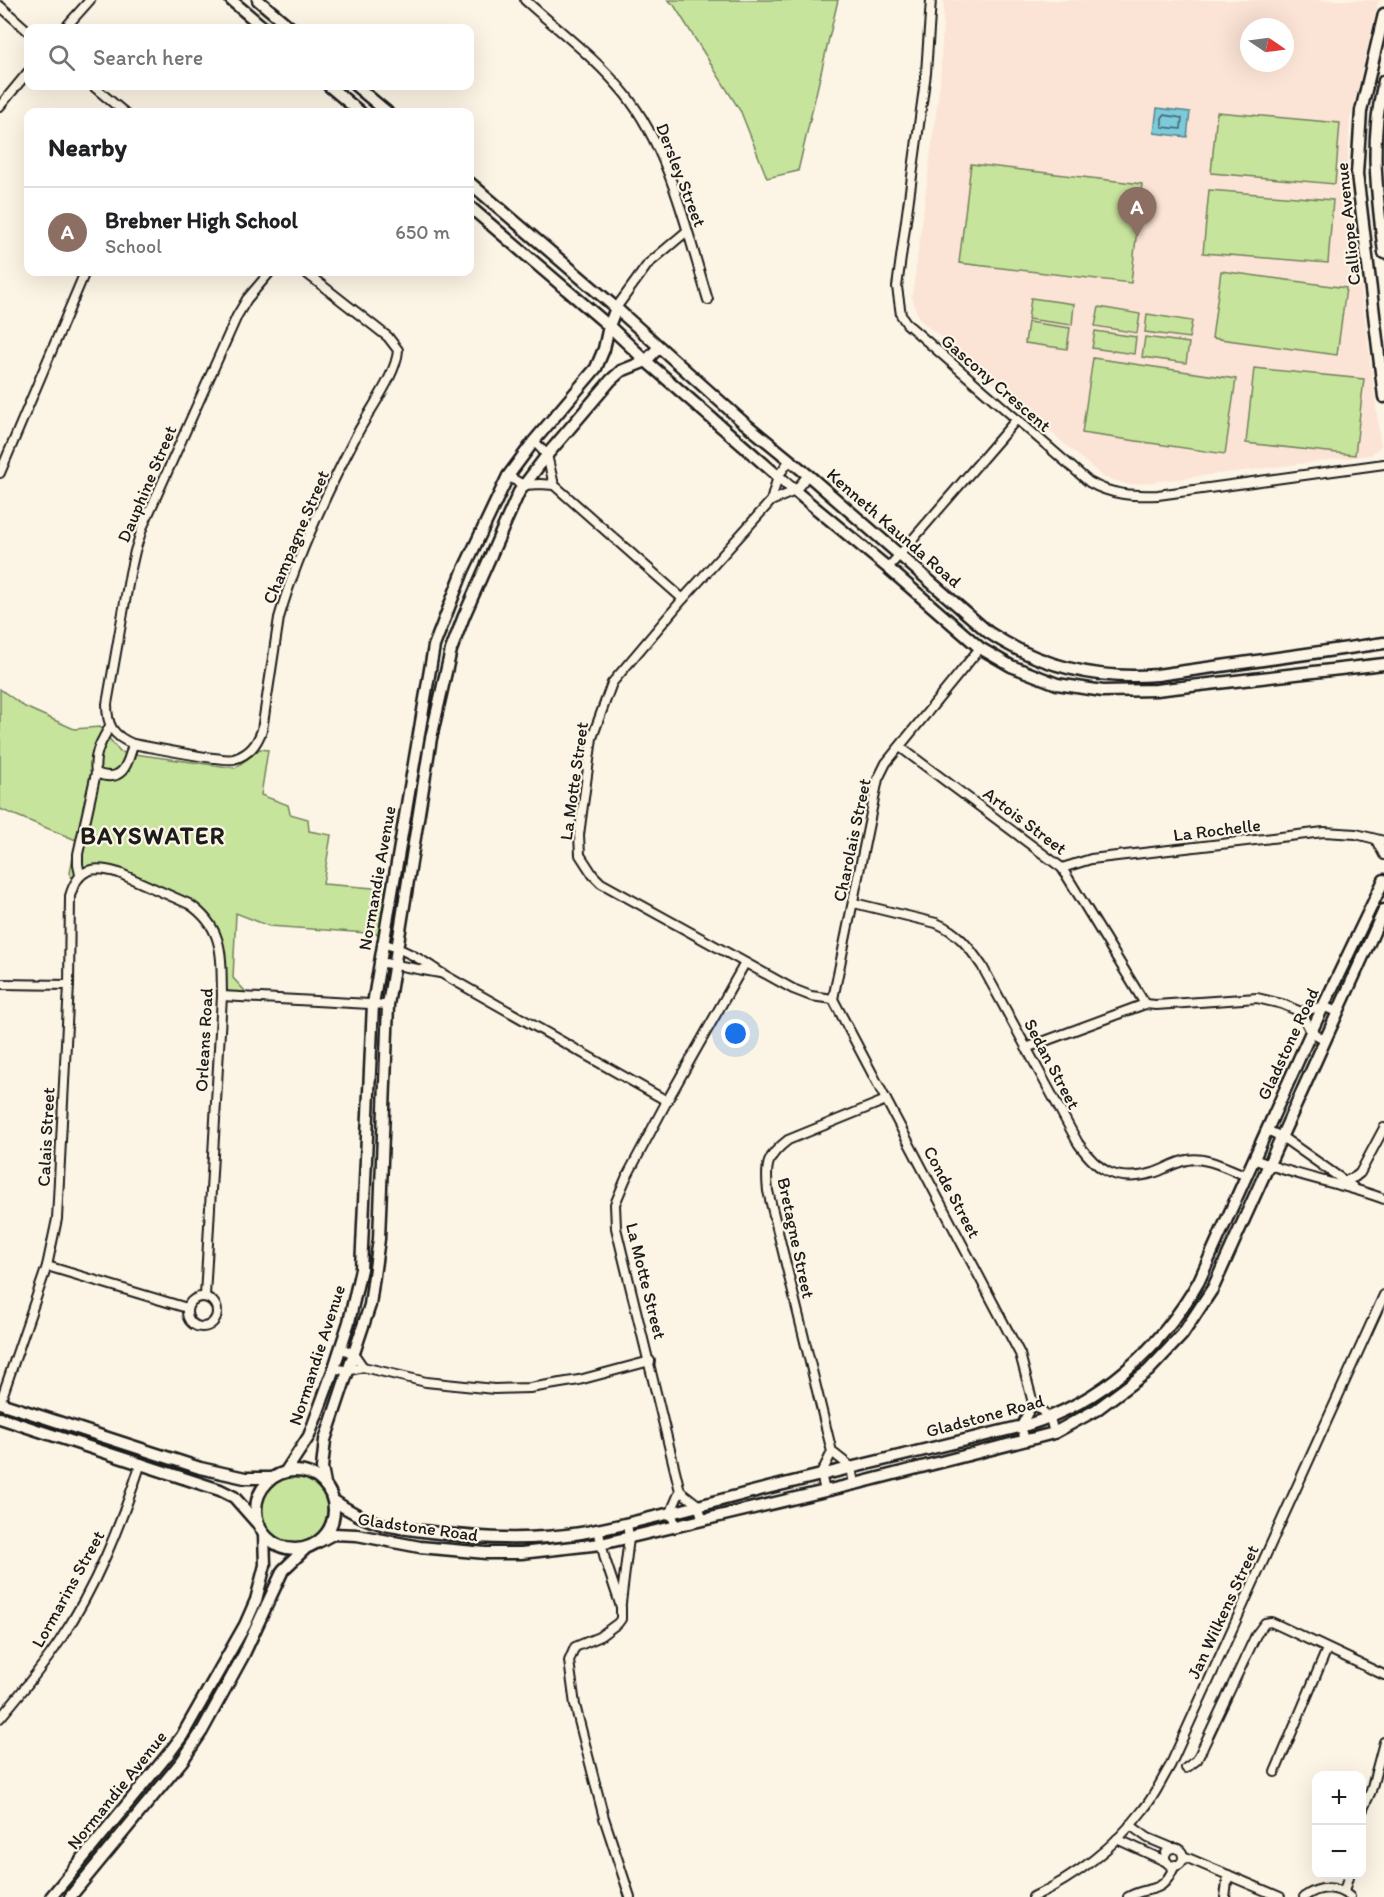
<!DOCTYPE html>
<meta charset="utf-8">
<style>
body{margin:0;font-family:Itim,sans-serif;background:#f6f6f6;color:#202124}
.controls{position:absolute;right:18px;bottom:18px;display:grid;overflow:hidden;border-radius:12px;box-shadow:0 6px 24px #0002}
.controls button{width:54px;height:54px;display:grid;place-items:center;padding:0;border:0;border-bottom:2px solid #e0e0e0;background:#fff;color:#202124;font:30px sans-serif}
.compass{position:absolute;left:1240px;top:18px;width:54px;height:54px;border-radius:50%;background:#fff;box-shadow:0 6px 24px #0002;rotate:103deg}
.you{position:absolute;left:736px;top:1034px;width:21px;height:21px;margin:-15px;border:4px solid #fff;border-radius:50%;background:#1a73e8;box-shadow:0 0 0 9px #1a73e833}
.badge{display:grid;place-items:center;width:39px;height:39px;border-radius:50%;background:#d93025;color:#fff;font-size:20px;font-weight:700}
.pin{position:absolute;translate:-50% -50px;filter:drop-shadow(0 2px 3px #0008)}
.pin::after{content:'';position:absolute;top:32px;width:21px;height:18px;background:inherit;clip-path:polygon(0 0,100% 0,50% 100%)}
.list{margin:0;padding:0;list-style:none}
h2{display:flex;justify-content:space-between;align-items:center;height:78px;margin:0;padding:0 24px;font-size:26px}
h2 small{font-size:20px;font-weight:400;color:#757577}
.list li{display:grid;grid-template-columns:39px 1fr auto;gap:18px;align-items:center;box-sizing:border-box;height:90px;padding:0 24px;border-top:2px solid #e0e0e0}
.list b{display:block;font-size:22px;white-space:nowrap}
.list p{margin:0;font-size:20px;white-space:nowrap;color:#757577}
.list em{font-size:20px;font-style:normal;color:#757577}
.icon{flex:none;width:33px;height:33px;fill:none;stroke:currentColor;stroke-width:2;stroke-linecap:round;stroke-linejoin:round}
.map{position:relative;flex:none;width:1384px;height:1897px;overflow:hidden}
.search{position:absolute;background:#fff;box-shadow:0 6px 24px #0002;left:24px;top:24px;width:450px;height:66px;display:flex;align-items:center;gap:15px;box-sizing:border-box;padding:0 21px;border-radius:12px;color:#757577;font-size:22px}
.panel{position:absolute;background:#fff;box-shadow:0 6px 24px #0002;left:24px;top:108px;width:450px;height:168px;border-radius:12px}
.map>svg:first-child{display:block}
</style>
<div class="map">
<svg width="1384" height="1897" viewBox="0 0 1384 1897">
<rect width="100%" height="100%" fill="#fcf5e5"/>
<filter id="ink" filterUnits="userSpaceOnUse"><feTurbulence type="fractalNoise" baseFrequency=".0167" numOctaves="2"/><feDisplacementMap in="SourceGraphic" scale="12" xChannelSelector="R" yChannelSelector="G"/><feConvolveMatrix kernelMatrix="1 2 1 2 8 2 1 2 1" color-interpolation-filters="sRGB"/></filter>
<g filter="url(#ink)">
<!-- built -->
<path fill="#fbe4d5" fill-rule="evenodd" d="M944,0H1379L1350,120L1347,175L1381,446L1371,455L1129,485L1103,477L919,319L912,298L940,82ZM1249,27H1285V63H1249Z"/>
<!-- green -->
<g fill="#c7e49c" stroke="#72805c" stroke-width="1.5">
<polygon points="668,0 838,0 798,171 767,178 741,112 674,5"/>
<polygon points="1217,112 1340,123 1335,184 1211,173"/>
<polygon points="971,164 1142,184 1131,283 959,263"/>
<polygon points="1209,190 1333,200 1328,263 1203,253"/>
<polygon points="1221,271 1346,288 1337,355 1212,338"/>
<polygon points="1031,298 1074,304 1072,325 1028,319"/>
<polygon points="1099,307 1140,314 1137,333 1095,326"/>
<polygon points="1147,314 1192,321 1189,338 1145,332"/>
<polygon points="1028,322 1070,328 1067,349 1025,343"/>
<polygon points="1095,331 1136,337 1134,354 1092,348"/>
<polygon points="1145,337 1189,343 1186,363 1142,357"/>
<polygon points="1093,358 1236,379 1225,454 1082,433"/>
<polygon points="1254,368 1364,379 1355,455 1246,443"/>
<polygon points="0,689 25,707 74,729 100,727 120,752 235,768 260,749 268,750 261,795 288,805 290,814 308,819 309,831 331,835 323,884 386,889 381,934 269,926 236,913 233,978 244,990 245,993 224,992 225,953 219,935 202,913 111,870 78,873 72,880 70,873 76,840 0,809"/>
<circle cx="294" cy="1510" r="33"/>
</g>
<!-- water -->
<polygon fill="#7ccada" stroke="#56848e" stroke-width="1.5" points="1157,108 1190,112 1187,137 1154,133"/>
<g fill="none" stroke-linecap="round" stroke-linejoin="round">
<!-- shore -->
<polygon stroke="#426268" stroke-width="1.5" points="1164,115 1182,118 1181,129 1162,127 1162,118"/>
<defs>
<g id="street">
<path d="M525,0C558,30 596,58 625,94C670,150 687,232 708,300"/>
<path d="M931,0L926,73L897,287L901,315L907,324L1089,482C1111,495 1133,496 1158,495L1384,464"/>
<polyline points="0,6 28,31"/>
<polyline points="65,28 90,0"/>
<polyline points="93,86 124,112"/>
<polyline points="0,106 28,72"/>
<path d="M270,272L247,299L237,316L143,526L135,551L130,573L107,704C107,726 113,736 133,744C151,747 221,762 234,759C250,754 257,744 262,730L279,618C296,558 327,492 356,436C367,414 397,374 398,350L388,337L305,272"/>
<polyline points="616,308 648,264 687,231"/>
<polyline points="534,441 547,455 554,485"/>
<polyline points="0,473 85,272"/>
<polyline points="808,475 795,491 771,501 683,599 612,683 592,738 579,835 580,855 593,875 601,883 793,989 811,996 833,999"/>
<polyline points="508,476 523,485 540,484 554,485 683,599"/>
<polyline points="771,501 778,476 790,460"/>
<polyline points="888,568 1016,420"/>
<polyline points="900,747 1062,868 1145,1004"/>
<path d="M96,773C122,784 128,765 133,744"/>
<polyline points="1376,840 1384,855"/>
<polyline points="1062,868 1091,859 1117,856 1324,832 1356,834 1384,841"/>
<path d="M80,875L78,864V854L96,773C93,754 101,742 110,726"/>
<path d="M854,903L936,923C958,932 969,947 982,966L1078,1143C1098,1172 1117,1183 1153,1173C1164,1170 1175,1162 1187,1160C1206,1156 1228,1169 1245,1175"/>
<path d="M382,943C404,949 423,960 441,973L667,1101"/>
<polyline points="379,962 440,973"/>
<polyline points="0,984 69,985"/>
<polyline points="222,996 388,1005"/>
<polyline points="833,999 1020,1354 1033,1403 1021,1426 1025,1440"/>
<polyline points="833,999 878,779 886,763 980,648"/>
<polyline points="1301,1012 1323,1006 1337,1012"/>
<polyline points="1026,1048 1145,1004 1156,1005 1257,998 1282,1004 1301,1012 1311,1032 1324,1039"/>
<polyline points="1267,1130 1282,1137 1353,1187"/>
<path d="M1254,1159C1296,1177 1342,1183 1384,1199"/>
<polyline points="1342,1182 1355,1177 1360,1173 1384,1128"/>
<polyline points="47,1266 187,1308"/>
<circle cx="202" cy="1312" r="15"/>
<polyline points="341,1348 354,1354 363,1367"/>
<polyline points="334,1368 348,1371 363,1367 426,1382 494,1389 530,1388 579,1380 650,1361"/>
<path d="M0,1403L47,1266L57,1219L69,985L70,896C78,868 93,865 119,873L189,904C225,928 221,957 222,996L205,1296"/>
<polyline points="1033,1403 1050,1418 1054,1433"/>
<path d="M854,1484L851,1467L832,1452L768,1191C765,1165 767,1156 788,1140L886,1100"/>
<polyline points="680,1491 698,1505 703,1520"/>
<polyline points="825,1491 821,1474 832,1452"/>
<polyline points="676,1527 671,1512 680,1491 616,1228 615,1204 626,1178 667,1101 745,963"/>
<polyline points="598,1529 605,1559 621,1607 621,1619 618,1623 599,1637 575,1647 569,1661 575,1705 604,1818 630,1897"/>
<polyline points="621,1603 629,1538 627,1523"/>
<path d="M0,1718C21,1693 41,1669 59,1642C96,1587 120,1526 141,1463"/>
<polyline points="1186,1768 1197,1760 1256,1635 1265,1623 1271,1622 1280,1626 1384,1675"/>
<polyline points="1275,1772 1327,1649"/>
<polyline points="1362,1811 1371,1791 1384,1742"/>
<polyline points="1130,1825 1148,1838 1172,1848"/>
<polyline points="1117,1839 1167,1862"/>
<circle cx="1174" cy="1857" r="9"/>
<polyline points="1183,1856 1280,1897"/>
<polyline points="1344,1892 1349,1874"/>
<path d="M1033,1897C1075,1877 1115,1847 1143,1810C1154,1797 1161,1781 1170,1766L1384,1295"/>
<path d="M1128,1897C1152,1884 1161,1897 1175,1865"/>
<polyline points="1225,1897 1228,1875"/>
<path d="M1304,1897C1319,1886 1335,1885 1350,1897"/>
</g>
<g id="secondary">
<polyline points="231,0 264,28"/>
<polyline points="258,0 291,28"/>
<polyline points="1384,14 1361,111 1357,174 1384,397"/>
<path d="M1384,81C1369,143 1377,191 1384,253"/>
<polyline points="329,86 360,112"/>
<polyline points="356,86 387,112"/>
<path d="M470,183L616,308L742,421L808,475L988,632C1039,666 1096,680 1157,675L1384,643"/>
<polyline points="470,207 609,326 646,361 795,491 888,568 980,648 1011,666 1057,684 1103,691 1156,690 1384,664"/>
<polyline points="0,1403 200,1468 245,1478 272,1478"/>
<polyline points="0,1418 220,1490 234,1497 257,1523"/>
<circle cx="295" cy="1510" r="39"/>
<polyline points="286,1471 309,1436 334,1368 349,1322 361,1269 373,1004 434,646 463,571 508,476 534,441 596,368 604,349 609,326 616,308"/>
<polyline points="325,1484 322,1468 325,1440 370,1305 379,1239 388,1005 431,738 451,650 464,616 519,492 547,455 611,380 621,371 646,361 659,347"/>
<path d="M333,1500C368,1525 390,1527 431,1532C480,1539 532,1541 581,1533C649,1521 717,1500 784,1484C865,1464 946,1444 1027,1425C1102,1402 1161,1348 1199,1281L1311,1032L1384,880"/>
<polyline points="320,1541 333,1534 357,1535 420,1547 486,1553 521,1553 601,1544 859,1483 1054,1433 1096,1410 1148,1371 1182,1335 1213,1288 1384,910"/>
<polyline points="51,1897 170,1752 182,1736 245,1625 256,1600 265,1565 264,1535"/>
<polyline points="70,1897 182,1761 202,1731 243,1656 283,1570 306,1548"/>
</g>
</defs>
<!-- street casing -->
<use href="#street" stroke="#1c1c1c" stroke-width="12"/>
<!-- secondary casing -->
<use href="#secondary" stroke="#1c1c1c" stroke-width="15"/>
<!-- street -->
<use href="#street" stroke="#fcf5e5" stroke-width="8"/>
<!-- secondary -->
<use href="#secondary" stroke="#fcf5e5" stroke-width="10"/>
</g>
</g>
<g text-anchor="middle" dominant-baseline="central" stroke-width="4.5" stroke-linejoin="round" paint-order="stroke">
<!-- street labels -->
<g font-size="18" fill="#1c1c1c" stroke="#fcf5e5">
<text transform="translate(681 175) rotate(69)">Dersley Street</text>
<text transform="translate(1348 224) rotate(-96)">Calliope Avenue</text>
<text transform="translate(996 383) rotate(41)">Gascony Crescent</text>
<text transform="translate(147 484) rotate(-67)">Dauphine Street</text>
<text transform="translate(894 528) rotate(41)">Kenneth Kaunda Road</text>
<text transform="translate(296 537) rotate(-67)">Champagne Street</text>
<text transform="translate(574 781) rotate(-82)">La Motte Street</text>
<text transform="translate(1025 821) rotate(37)">Artois Street</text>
<text transform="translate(1217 830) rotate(-7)">La Rochelle</text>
<text transform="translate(852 840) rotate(-78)">Charolais Street</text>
<text transform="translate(377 878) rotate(-80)">Normandie Avenue</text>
<text transform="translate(204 1040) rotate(-87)">Orleans Road</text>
<text transform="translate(1288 1044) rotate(-65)">Gladstone Road</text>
<text transform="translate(1052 1064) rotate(62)">Sedan Street</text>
<text transform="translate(46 1137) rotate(-87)">Calais Street</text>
<text transform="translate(952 1192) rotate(62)">Conde Street</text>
<text transform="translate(796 1238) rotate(78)">Bretagne Street</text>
<text transform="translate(646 1281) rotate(76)">La Motte Street</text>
<text transform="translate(317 1355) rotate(-72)">Normandie Avenue</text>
<text transform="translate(985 1416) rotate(-15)">Gladstone Road</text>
<text transform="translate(418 1527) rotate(8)">Gladstone Road</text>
<text transform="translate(68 1589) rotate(-61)">Lormarins Street</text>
<text transform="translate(1223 1612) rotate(-65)">Jan Wilkens Street</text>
<text transform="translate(117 1790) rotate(-51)">Normandie Avenue</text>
</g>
<!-- district labels -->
<g font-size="24" font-weight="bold" letter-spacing="1.5" fill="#1c1c1c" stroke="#fcf5e5">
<text x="153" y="835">BAYSWATER</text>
</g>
</g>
</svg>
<div class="controls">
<button>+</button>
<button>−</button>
</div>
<svg class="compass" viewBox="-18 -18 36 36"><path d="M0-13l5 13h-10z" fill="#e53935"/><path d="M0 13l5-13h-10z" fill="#757577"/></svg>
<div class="you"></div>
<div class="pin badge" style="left:1137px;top:237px;background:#8d6e63">A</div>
<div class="search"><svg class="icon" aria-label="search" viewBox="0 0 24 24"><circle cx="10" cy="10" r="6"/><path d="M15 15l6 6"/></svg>Search here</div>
<section class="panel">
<h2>Nearby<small></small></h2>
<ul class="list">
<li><span class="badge" style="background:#8d6e63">A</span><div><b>Brebner High School</b><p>School</p></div><em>650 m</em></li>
</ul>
</section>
</div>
